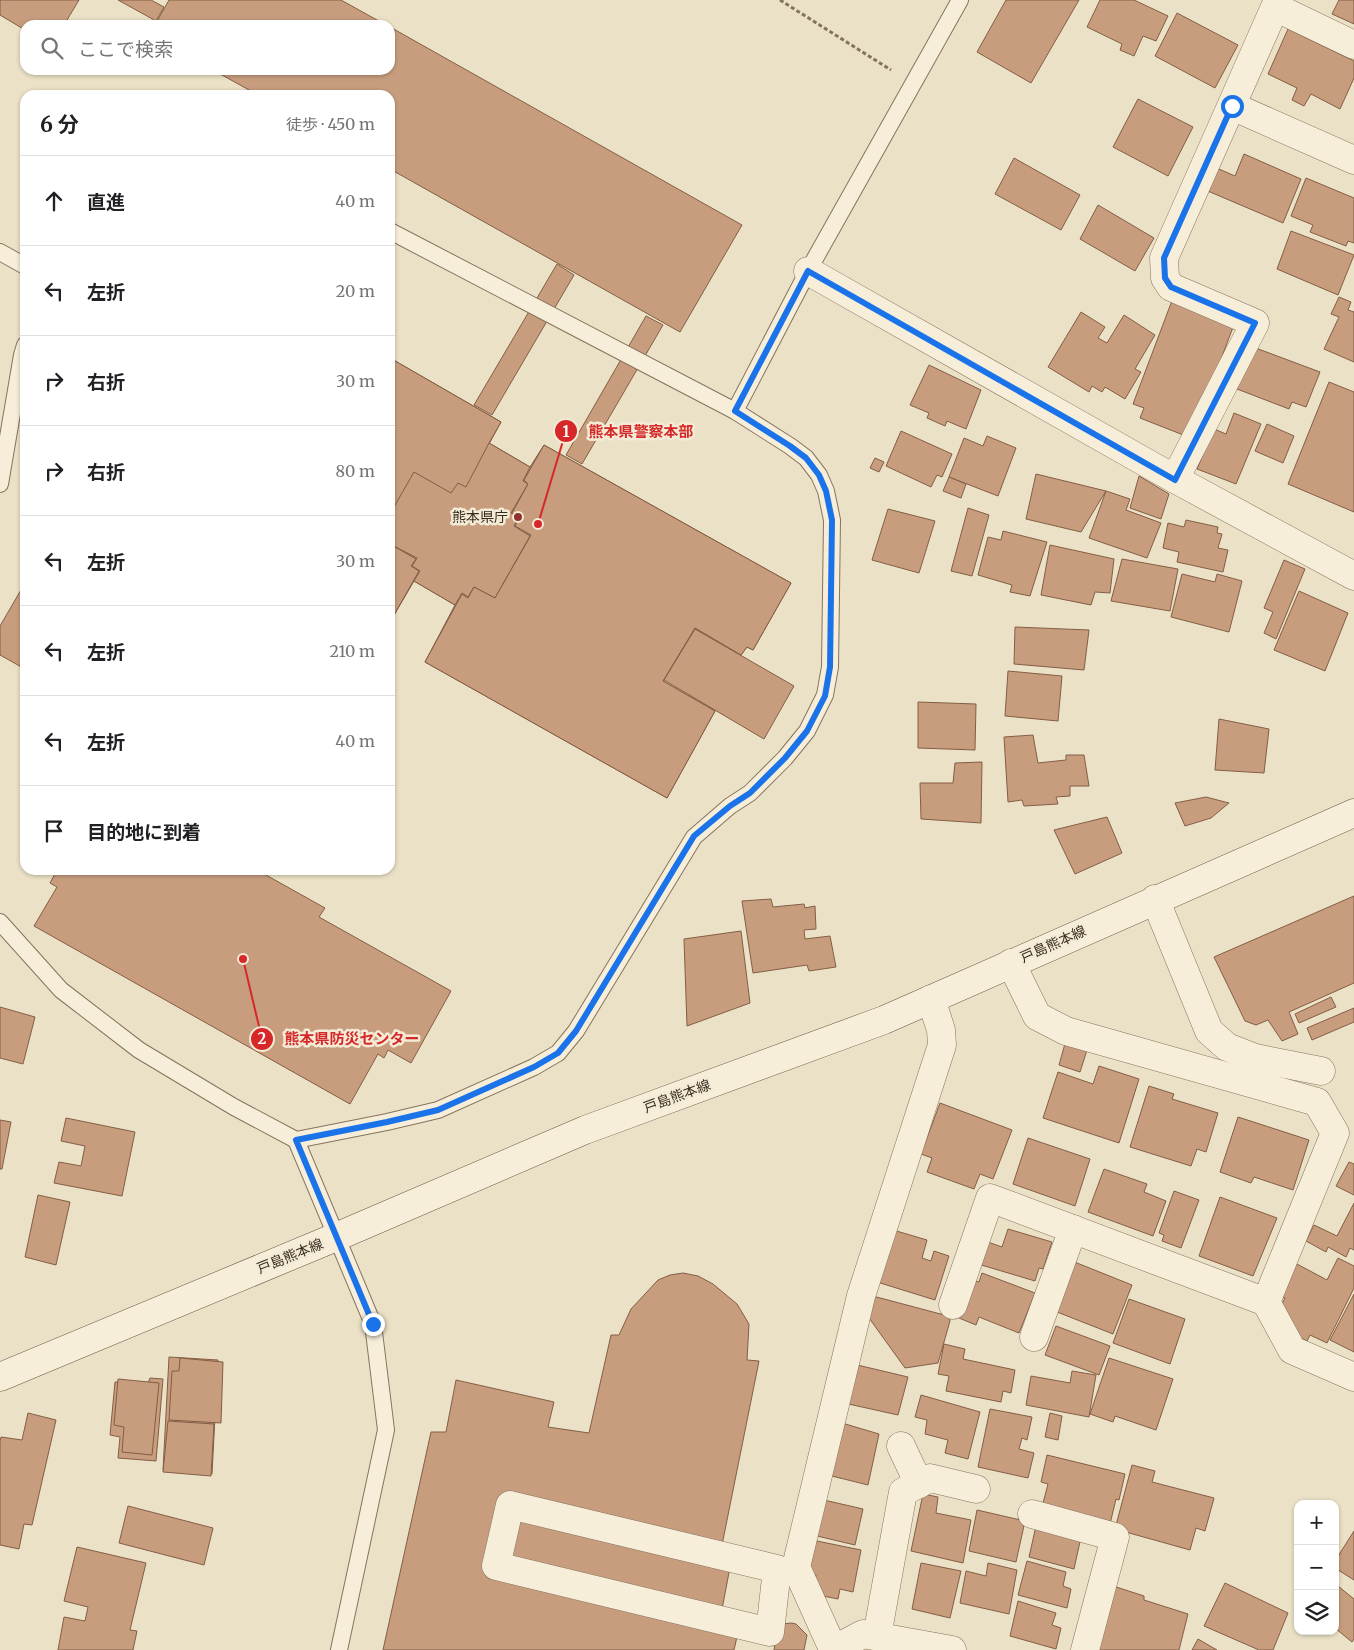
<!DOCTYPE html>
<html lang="ja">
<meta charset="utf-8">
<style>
body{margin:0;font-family:Merriweather,"Noto Sans JP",serif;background:#f6f6f6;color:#202124}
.controls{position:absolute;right:15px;bottom:15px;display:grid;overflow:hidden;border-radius:10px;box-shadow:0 1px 4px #0004}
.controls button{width:45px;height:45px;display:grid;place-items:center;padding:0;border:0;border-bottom:1px solid #e0e0e0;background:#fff;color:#202124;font:25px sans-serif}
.stop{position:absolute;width:15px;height:15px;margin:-11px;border:4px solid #1a73e8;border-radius:50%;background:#fff}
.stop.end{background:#1a73e8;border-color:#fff;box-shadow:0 1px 5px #0008}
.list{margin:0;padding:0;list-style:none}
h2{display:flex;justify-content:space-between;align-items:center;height:65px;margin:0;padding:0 20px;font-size:21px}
h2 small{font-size:16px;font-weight:400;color:#757577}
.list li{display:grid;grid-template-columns:32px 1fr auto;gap:15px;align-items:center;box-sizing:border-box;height:90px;padding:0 20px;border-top:1px solid #e0e0e0}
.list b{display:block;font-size:19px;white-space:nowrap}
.list em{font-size:16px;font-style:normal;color:#757577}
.icon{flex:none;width:28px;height:28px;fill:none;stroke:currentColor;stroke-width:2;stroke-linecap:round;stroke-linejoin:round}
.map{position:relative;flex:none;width:1354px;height:1650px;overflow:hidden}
.search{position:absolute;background:#fff;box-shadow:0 1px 4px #0004;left:20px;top:20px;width:375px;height:55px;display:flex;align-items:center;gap:12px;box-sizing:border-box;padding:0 18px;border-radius:15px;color:#757577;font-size:19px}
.panel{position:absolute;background:#fff;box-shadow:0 1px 4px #0004;left:20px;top:90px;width:375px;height:785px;border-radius:15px}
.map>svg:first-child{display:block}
</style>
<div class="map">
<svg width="1354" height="1650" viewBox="0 0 1354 1650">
<rect width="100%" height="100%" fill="#ebe1c6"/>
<!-- building -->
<g fill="#c79d7e" stroke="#835e44">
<polygon points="0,0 79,0 64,25 25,25 25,30 0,15"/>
<polygon points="118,0 151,0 164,7 156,21"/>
<polygon points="169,0 341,0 386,25 155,25"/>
<polygon points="1006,0 1079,0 1031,83 977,52"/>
<polygon points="1100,0 1134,0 1168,16 1156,41 1143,36 1134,56 1120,50 1122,44 1087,27"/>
<polygon points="1339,0 1354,0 1354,24 1332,14"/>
<polygon points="1177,13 1238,45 1215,88 1155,56"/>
<polygon points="390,27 742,225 680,332 390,169 390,95 258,95 213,70 390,70"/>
<polygon points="1288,29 1354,61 1354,78 1340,109 1311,94 1304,106 1292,100 1297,88 1268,74"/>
<polygon points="1138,99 1193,127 1168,176 1113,147"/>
<polygon points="1244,154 1301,179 1283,223 1203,189 1212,166 1235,176"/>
<polygon points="1014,158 1080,195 1061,230 995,194"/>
<polygon points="1306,178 1354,198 1354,243 1348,241 1346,246 1310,232 1313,225 1291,216"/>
<polygon points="1098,205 1154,238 1135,271 1080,239"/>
<polygon points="1291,231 1354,255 1338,295 1277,269"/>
<polygon points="557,264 574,275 492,415 474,405"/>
<polygon points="1339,297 1351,302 1348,310 1354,312 1354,362 1324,349 1339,317 1331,314"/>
<polygon points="1173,298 1235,322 1191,438 1140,418 1144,408 1133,404"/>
<polygon points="1081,312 1105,327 1098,338 1107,343 1124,315 1155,335 1135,369 1141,372 1125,399 1105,387 1102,392 1092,386 1089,392 1048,367"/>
<polygon points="646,316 663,325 582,464 566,455"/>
<polygon points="1253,347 1320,372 1306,407 1292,402 1289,409 1237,389"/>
<polygon points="390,358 501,422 466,486 458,482 451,492 414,471 390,513"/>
<polygon points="390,358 501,422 489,443 530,467 544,445 791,583 753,650 747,647 741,655 695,629 663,681 715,711 667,798 425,662 455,605 414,581 390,622"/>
<polygon points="929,365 981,390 966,429 947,421 945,426 927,418 929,413 910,405"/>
<polygon points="1329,382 1354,392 1354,512 1288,484"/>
<polygon points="1234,413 1261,424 1236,484 1197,469 1214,429 1226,434"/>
<polygon points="1267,424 1294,436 1283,463 1255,451"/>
<polygon points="901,431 952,454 942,477 937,475 931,487 886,466"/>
<polygon points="987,436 1016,448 998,496 949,477 964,438 983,446"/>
<polygon points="489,443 530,467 523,481 528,484 511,513 519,517 514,526 530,536 495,598 474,587 468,597 462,593 455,605 414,581 420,571 412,566 417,558 390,544 390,514 414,472 451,493 458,483 466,487"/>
<polygon points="544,445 791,583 753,650 747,647 741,655 695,628 663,681 715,711 667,798 425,662 462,594 468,598 474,587 495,598 531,535 515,526 519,518 512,513 528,484 524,480"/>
<polygon points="875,458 884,462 879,472 870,468"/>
<polygon points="1036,474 1106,491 1081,532 1026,519"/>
<polygon points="1139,476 1169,494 1161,519 1130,508"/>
<polygon points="949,477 966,484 961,498 943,491"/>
<polygon points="1106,491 1130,499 1126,510 1161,523 1147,558 1089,538"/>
<polygon points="968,508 989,515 972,576 951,571"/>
<polygon points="888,509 935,521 919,573 872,560"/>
<polygon points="1186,520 1218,527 1217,533 1222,534 1218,548 1228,550 1223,572 1177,562 1179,552 1163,548 1168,523 1184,527"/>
<polygon points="1003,531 1047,542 1030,596 1010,592 1012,585 978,575 988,537 1001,540"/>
<polygon points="390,544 416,559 411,566 419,571 390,622"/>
<polygon points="1050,545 1114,559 1110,593 1095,592 1091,605 1041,595"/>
<polygon points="1122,559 1178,569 1170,611 1111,601"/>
<polygon points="1284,560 1305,569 1276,639 1264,633 1273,612 1264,608"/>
<polygon points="1182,574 1215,582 1217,574 1242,581 1229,632 1171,617"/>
<polygon points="25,583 25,669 0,655 0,626"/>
<polygon points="1299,591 1348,613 1325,671 1274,650"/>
<polygon points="1015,627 1089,630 1084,670 1014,664"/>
<polygon points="695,629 794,686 764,739 664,680"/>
<polygon points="1008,671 1062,676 1058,721 1005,716"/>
<polygon points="918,702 976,704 975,750 918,748"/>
<polygon points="1219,719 1269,729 1264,773 1215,770"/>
<polygon points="1033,735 1038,763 1066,760 1066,755 1084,755 1089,786 1070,786 1070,796 1056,797 1058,804 1024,806 1022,800 1008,802 1004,737"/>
<polygon points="982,762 981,823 921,819 920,783 953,783 955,763"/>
<polygon points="1206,797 1229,803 1211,818 1185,826 1175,803"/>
<polygon points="1107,817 1122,853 1075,874 1054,830"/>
<polygon points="57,870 63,873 64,871 63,870 257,870 325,908 319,917 451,991 411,1063 388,1050 384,1058 378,1054 350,1104 34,926 57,887 50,883"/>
<polygon points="1354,896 1354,983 1289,1012 1298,1034 1282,1041 1268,1020 1256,1025 1245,1021 1214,957"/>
<polygon points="771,899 773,907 804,904 805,908 815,906 816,929 804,930 805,939 830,936 836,967 809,971 807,965 753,973 742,901"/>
<polygon points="741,931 750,1003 687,1026 684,939"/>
<polygon points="1331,997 1336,1007 1299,1023 1295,1014"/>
<polygon points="0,1007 35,1017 23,1064 0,1058"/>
<polygon points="1354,1008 1354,1022 1312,1040 1307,1028"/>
<polygon points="1066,1040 1088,1047 1080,1072 1059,1065"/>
<polygon points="1099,1066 1139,1079 1119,1143 1043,1118 1058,1072 1093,1084"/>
<polygon points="1149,1086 1174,1094 1172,1099 1218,1113 1206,1152 1197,1149 1191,1166 1130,1147"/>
<polygon points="940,1103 1012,1130 993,1179 980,1174 974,1189 927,1172 932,1158 921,1154"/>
<polygon points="1238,1117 1309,1140 1293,1190 1254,1177 1251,1183 1220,1172"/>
<polygon points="66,1118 135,1132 122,1196 54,1183 59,1162 81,1166 85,1146 61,1141"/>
<polygon points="0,1120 11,1122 2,1169 0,1169"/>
<polygon points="1028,1138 1090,1159 1075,1206 1013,1184"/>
<polygon points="1349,1162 1354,1164 1354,1195 1336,1186"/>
<polygon points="1104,1169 1147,1184 1144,1192 1166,1201 1153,1236 1088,1212"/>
<polygon points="1174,1191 1199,1200 1181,1248 1162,1241 1164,1235 1159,1233"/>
<polygon points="38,1195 70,1202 56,1265 25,1257"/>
<polygon points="1220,1197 1277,1218 1253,1276 1199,1256"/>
<polygon points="1354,1203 1354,1250 1350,1248 1346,1257 1328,1247 1326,1252 1306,1241 1314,1225 1337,1236"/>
<polygon points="1008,1229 1052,1242 1043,1269 1039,1268 1035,1281 978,1264 985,1241 1002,1247"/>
<polygon points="893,1230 927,1240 922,1258 931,1261 934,1251 949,1256 935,1300 877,1282"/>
<polygon points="1338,1258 1354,1266 1354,1288 1327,1343 1310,1335 1307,1341 1282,1329 1276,1315 1285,1298 1278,1295 1295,1263 1327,1280"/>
<polygon points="1072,1261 1132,1285 1113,1334 1052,1310"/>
<polygon points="683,1273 698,1276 713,1284 737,1304 749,1324 747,1360 759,1361 719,1560 731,1562 719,1625 739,1628 734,1650 383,1650 431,1432 446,1432 456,1380 554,1402 548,1427 589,1433 611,1335 619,1335 631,1309 658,1280 670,1275"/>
<polygon points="982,1273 1035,1293 1019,1333 979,1317 976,1325 959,1318 973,1280 979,1282"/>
<polygon points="1354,1294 1354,1352 1330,1340"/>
<polygon points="869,1295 948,1316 950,1321 938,1363 905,1368 864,1311"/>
<polygon points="1129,1299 1185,1319 1170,1364 1113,1343"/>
<polygon points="1056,1326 1110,1346 1099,1375 1045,1355"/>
<polygon points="944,1344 965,1349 963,1359 1015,1370 1011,1393 1003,1391 1001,1402 946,1391 949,1376 938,1374"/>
<polygon points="169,1357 218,1360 212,1474 163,1470"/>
<polygon points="180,1358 223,1362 221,1423 169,1420 172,1371 179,1371"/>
<polygon points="1109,1358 1173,1379 1156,1430 1115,1416 1113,1422 1090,1414"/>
<polygon points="853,1364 908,1377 898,1415 844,1403"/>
<polygon points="1072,1371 1096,1375 1089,1417 1026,1405 1031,1376 1070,1383"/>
<polygon points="150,1378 163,1379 156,1461 118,1458 120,1437 110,1435 115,1382 148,1383"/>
<polygon points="118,1379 159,1383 152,1455 122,1452 124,1427 114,1425"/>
<polygon points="921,1395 980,1412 968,1459 945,1453 948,1440 925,1434 927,1420 915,1417"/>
<polygon points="990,1409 1032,1417 1027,1440 1022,1438 1019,1449 1034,1453 1028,1478 978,1467"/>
<polygon points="28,1413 56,1420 32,1525 24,1524 19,1549 0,1545 0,1441 1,1437 22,1440"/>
<polygon points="1050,1413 1062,1416 1058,1440 1045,1437"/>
<polygon points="168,1421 214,1424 211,1476 163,1472"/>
<polygon points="842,1423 879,1434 868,1485 828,1475"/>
<polygon points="1047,1455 1125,1474 1119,1500 1116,1499 1110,1524 1042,1507 1048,1484 1041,1482"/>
<polygon points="1132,1465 1155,1471 1152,1482 1214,1498 1205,1531 1196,1528 1190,1550 1115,1529"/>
<polygon points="923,1494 938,1497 936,1513 971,1520 963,1563 911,1551"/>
<polygon points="824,1500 863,1509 855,1545 817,1536"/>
<polygon points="128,1506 213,1528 204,1565 119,1543"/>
<polygon points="977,1510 1025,1521 1016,1562 969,1551"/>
<polygon points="1036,1526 1081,1537 1074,1569 1029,1557"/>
<polygon points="1354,1531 1354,1580 1335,1568 1335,1561"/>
<polygon points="812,1540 861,1550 853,1592 840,1589 838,1599 813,1594 816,1575 805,1573"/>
<polygon points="77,1547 146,1563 130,1630 137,1631 133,1650 58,1650 64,1617 85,1621 88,1607 64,1601"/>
<polygon points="1027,1561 1066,1572 1063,1586 1071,1589 1067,1608 1018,1595"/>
<polygon points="921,1563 961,1571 950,1618 912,1609"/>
<polygon points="988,1563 1017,1570 1009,1614 960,1603 966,1571 986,1576"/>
<polygon points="1225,1583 1288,1613 1273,1650 1259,1650 1204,1626"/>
<polygon points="1110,1585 1144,1596 1144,1600 1188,1614 1179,1650 1093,1650"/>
<polygon points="1338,1586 1354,1599 1354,1639 1352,1642 1335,1628 1335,1589"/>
<polygon points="1018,1601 1056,1613 1052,1625 1061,1628 1056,1649 1010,1636"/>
<polygon points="791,1623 796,1624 807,1635 804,1650 774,1650 778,1628 783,1624"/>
<polygon points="1198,1639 1217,1650 1192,1650"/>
</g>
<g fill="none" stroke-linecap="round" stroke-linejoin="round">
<defs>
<g id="service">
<polyline points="0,252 25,266"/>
<polyline points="735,411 808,271 960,0"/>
<polyline points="0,484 22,355 25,345"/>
<polyline points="0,922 61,990 139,1050 234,1107 296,1140 387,1122 438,1110 534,1067 558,1053 576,1031 694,837 730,806 750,793 785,758 807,731 825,695 830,667 832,520 826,491 819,475 806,458 790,446 735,411 390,231"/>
<polyline points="296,1140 373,1324 386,1430 339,1650"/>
</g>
<g id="minor">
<polyline points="1232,106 1354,160"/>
<polyline points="808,271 1175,479 1354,576"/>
<polyline points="1175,479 1255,323 1171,287 1165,278 1164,258 1275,7 1354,45"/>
<polyline points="1155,899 1209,1031 1227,1047 1255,1058 1321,1071"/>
<polyline points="1011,963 1037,1016 1066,1031 1317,1102 1335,1133 1266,1302 1292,1350 1354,1377"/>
<polyline points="953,1305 990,1198 1266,1302"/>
<polyline points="1034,1337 1073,1229"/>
<polyline points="901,1446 919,1484"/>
<polygon points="510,1505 777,1569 770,1632 496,1566"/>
<polyline points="1032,1514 1115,1537 1085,1650"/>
<polyline points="877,1636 903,1492 930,1478 976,1489"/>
<polyline points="833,1649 796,1567 861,1296 942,1045 941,1030 931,999"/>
<polyline points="833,1650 863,1634 952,1650"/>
</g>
<polyline id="secondary" points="0,1377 336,1237 585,1130 884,1020 1354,813"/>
</defs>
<!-- service casing -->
<use href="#service" stroke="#86735d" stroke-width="18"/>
<!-- minor casing -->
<use href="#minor" stroke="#86735d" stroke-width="29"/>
<!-- secondary casing -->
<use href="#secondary" stroke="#675440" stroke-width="29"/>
<!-- path -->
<polyline stroke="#86735d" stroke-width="3" stroke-dasharray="4 2.5" stroke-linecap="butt" points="780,0 891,70"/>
<!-- service -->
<use href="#service" stroke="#f7eed9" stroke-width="16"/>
<!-- minor -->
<use href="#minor" stroke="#f7eed9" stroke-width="28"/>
<!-- secondary -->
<use href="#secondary" stroke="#f7eed9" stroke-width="28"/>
</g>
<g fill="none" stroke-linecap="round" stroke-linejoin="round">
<!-- route -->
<polyline stroke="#1a73e8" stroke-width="6" points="373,1324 296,1140 387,1122 438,1110 534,1067 558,1053 576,1031 694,836 730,806 750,793 785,758 807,731 825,696 830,667 832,520 826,491 819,475 806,458 790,446 735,411 808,271 1175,480 1255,323 1171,287 1165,278 1164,258 1232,106"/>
</g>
<!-- markers -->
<circle fill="#913030" stroke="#f3ebd5" stroke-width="2" cx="518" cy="517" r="5"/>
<g text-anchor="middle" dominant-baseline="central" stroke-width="5" stroke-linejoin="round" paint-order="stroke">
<!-- poi labels -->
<g font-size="14" fill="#372b20" stroke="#f3ebd5" text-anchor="end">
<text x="508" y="517">熊本県庁</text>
</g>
<!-- street labels -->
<g font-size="14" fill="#372b20" stroke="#f3ebd5">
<text transform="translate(1053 944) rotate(-24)">戸島熊本線</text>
<text transform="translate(677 1096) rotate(-20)">戸島熊本線</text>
<text transform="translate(290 1256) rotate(-22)">戸島熊本線</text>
</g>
</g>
<!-- callouts -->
<path fill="none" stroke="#d62828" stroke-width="2" d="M538 524L566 431M243 959L262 1039"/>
<g fill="#d62828" stroke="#f3ebd5" stroke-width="2">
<circle cx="538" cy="524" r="5"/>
<circle cx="243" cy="959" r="5"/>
<circle cx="566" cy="431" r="12"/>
<circle cx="262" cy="1039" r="12"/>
</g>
<g font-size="15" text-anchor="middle" font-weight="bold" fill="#fff">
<text x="566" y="437">1</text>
<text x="262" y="1044">2</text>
</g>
<g font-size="15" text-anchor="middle" font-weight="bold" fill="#d62828" stroke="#f3ebd5" stroke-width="5" stroke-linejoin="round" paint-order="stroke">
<text x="641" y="437">熊本県警察本部</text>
<text x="352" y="1044">熊本県防災センター</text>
</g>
</svg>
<div class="controls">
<button>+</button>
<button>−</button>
<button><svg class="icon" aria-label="layers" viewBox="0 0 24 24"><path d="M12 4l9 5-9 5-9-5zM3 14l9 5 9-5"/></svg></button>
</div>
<div class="stop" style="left:1232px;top:106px"></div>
<div class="stop end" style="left:373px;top:1324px"></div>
<div class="search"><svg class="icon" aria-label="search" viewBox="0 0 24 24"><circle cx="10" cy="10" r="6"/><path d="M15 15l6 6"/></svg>ここで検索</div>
<section class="panel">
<h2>6 分<small>徒歩 · 450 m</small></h2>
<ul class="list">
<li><svg class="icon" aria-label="ahead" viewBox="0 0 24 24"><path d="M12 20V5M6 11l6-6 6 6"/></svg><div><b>直進</b></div><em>40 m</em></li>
<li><svg class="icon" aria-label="left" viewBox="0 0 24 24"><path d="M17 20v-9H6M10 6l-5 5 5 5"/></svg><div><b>左折</b></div><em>20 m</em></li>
<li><svg class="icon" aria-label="right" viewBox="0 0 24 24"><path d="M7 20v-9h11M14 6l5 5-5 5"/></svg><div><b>右折</b></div><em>30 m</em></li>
<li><svg class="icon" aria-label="right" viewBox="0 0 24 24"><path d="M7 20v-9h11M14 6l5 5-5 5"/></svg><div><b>右折</b></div><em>80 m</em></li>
<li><svg class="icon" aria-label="left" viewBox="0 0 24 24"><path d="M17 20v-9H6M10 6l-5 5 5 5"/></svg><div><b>左折</b></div><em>30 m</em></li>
<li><svg class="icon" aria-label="left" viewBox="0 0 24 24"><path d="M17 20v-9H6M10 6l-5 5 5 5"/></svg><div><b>左折</b></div><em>210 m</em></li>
<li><svg class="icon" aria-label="left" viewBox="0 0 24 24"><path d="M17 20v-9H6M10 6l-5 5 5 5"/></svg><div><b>左折</b></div><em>40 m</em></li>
<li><svg class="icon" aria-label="arrive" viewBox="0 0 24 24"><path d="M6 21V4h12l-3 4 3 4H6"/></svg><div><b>目的地に到着</b></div></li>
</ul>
</section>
</div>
